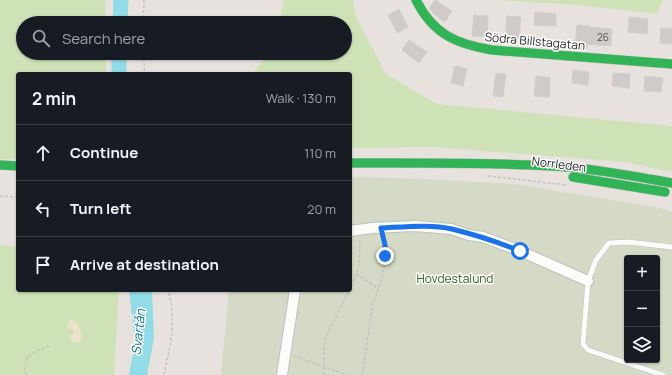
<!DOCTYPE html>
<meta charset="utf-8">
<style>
body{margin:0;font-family:Manrope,sans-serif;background:#20242c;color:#f1f3f6}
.controls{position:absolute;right:12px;bottom:12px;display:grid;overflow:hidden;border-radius:4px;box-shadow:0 1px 3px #0004}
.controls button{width:36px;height:36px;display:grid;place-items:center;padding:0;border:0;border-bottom:1px solid #363941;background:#171b24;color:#f1f3f6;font:20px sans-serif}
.stop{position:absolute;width:12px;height:12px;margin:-9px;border:3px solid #1a73e8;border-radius:50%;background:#fff}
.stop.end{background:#1a73e8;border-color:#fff;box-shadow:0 1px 4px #0008}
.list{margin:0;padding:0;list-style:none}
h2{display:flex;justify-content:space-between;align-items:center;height:52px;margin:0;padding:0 16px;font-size:17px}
h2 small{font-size:13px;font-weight:400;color:#9ea1a6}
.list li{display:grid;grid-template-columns:26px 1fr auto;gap:12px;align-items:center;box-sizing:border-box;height:56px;padding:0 16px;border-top:1px solid #363941}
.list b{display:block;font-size:15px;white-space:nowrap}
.list em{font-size:13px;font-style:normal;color:#9ea1a6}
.icon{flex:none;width:22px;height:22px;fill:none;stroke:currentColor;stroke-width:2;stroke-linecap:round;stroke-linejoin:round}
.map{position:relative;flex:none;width:672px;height:375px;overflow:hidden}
.search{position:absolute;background:#171b24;box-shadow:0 1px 3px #0004;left:16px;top:16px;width:336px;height:44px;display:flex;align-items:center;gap:10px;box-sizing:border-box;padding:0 14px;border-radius:22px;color:#9ea1a6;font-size:15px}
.panel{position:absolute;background:#171b24;box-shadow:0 1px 3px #0004;left:16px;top:72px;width:336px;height:220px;border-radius:4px}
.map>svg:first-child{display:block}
</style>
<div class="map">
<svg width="672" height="375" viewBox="0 0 672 375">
<rect width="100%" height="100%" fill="#e7e2de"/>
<!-- green -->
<g fill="#cee1b7">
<polygon points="0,0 105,0 106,23 23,23 23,53 106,53 106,74 18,74 18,159 0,159"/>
<polygon points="284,0 353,0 356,17 386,74 437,104 672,126 672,172 626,162 434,147 350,148 350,74 253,74 268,53 345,53 345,23 279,23"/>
<polygon points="497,0 663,0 657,14 579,5"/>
<polygon points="0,244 18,248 18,290 119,290 114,375 0,375"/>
</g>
<!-- sand -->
<path fill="#ece2cc" d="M70,320L76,321C80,327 84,337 80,342H74L70,339V337L74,332L67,326L69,321Z"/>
<!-- cemetery -->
<path fill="#d5dac6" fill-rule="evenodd" d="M350,177L401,178L515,184L661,208L672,212V375H221L229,290H350ZM627,258H657V360H627Z"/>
<!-- water -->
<polygon fill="#92dce8" points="129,290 152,290 154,338 147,375 129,375 135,342"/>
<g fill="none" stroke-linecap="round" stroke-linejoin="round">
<!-- river -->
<g stroke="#92dce8" stroke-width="15">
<polyline points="120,23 121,0"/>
<polyline points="119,74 119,53"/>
</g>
</g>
<!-- building -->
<g fill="#cecbc8" stroke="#d2ceca">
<polygon points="435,0 452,11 445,22 435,15 429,8"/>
<polygon points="399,9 408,27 397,33 388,15"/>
<polygon points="535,12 556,14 556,26 534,25"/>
<polygon points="474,15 488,16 487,37 472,36"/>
<polygon points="507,16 521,17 519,39 505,38"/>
<polygon points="629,17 648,19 647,34 628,32"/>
<polygon points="577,25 589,26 589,27 612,29 611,46 587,44 587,49 575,48"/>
<polygon points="661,28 672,29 672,44 660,43"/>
<polygon points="409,40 427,52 419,63 402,50"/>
<polygon points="455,66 467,69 463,86 451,83"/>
<polygon points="573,70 589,72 588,85 572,83"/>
<polygon points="496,73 506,74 503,97 493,96"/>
<polygon points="613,73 630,74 629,88 612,86"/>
<polygon points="536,76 550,78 549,97 534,96"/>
<polygon points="645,76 663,78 661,92 644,91"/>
</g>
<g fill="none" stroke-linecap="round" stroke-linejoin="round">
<defs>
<polyline id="lane" points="663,375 588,350 583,344 588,281 596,260 602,252 609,243 628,242 672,247"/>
<g id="street">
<polyline points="350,231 372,228 415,226 451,229 469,235 483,237 520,251 588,281"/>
<polyline points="282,375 295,290"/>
</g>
<g id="fast">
<path d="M416,0C433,34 456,44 492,50L672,64"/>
<path d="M350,163C417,163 484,162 551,166C592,168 632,176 672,183"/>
<polyline points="0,165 18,166"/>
<polyline points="573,177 665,192"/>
</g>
</defs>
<!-- lane casing -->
<use href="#lane" stroke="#c1bfbf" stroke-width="6"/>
<!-- street casing -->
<use href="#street" stroke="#c1bfbf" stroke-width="12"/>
<!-- fast casing -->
<use href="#fast" stroke="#c1bfbf" stroke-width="10"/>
<!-- path -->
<g stroke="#c3c2c2" stroke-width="1.5" stroke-dasharray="3 2" stroke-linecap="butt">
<polyline points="143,23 144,0"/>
<polyline points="143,53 145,74"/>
<polyline points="488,176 566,185"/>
<polyline points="0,196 18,197"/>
<polyline points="357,274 378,289"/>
<polyline points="294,356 347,375"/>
<polyline points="26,375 25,369 27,358 36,351 51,345"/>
<path d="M164,375C168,354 174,333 172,312C172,305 170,297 168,290"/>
<polyline points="324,375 324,345 326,337 357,274 359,265 360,238"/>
<polyline points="362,375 373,304 382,278 384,268 385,245 383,237"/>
</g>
<!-- lane -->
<use href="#lane" stroke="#fbfbfa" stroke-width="5"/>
<!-- street -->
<use href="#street" stroke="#fbfbfa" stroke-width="10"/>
<!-- fast -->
<use href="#fast" stroke="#30b455" stroke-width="9"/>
</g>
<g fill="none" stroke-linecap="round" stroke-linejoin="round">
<!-- route -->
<path stroke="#1a73e8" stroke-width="5" d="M385,256V245L381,228C403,227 431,224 452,229C476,235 498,242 520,251"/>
</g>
<g text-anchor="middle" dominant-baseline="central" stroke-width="3" stroke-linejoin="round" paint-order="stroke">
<!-- number labels -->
<g font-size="10" fill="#535252">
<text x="603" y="37">26</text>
</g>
<!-- street labels -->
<g font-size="12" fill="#292929" stroke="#fff">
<text transform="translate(535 41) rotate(5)">Södra Billstagatan</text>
<text transform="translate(559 164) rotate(7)">Norrleden</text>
</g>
<!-- park labels -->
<g font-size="12" fill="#32641a" stroke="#fff">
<text x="455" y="278">Hovdestalund</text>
</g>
<!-- water labels -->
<g font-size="13" font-style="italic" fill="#0f7896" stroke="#fff">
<text transform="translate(138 332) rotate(-84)">Svartån</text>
</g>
</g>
</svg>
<div class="controls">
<button>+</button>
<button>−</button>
<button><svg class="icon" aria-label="layers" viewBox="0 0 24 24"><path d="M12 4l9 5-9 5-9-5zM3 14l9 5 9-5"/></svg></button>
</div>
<div class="stop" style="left:520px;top:251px"></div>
<div class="stop end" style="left:385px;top:256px"></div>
<div class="search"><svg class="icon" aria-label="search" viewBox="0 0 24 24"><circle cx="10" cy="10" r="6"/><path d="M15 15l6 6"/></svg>Search here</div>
<section class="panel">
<h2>2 min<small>Walk · 130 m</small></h2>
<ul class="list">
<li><svg class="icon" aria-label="ahead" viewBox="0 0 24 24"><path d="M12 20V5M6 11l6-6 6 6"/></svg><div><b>Continue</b></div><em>110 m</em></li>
<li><svg class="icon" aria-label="left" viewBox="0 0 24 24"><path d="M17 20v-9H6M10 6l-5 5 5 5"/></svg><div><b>Turn left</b></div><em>20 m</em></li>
<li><svg class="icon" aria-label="arrive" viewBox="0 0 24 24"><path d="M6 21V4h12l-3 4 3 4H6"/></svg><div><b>Arrive at destination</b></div></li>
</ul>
</section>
</div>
